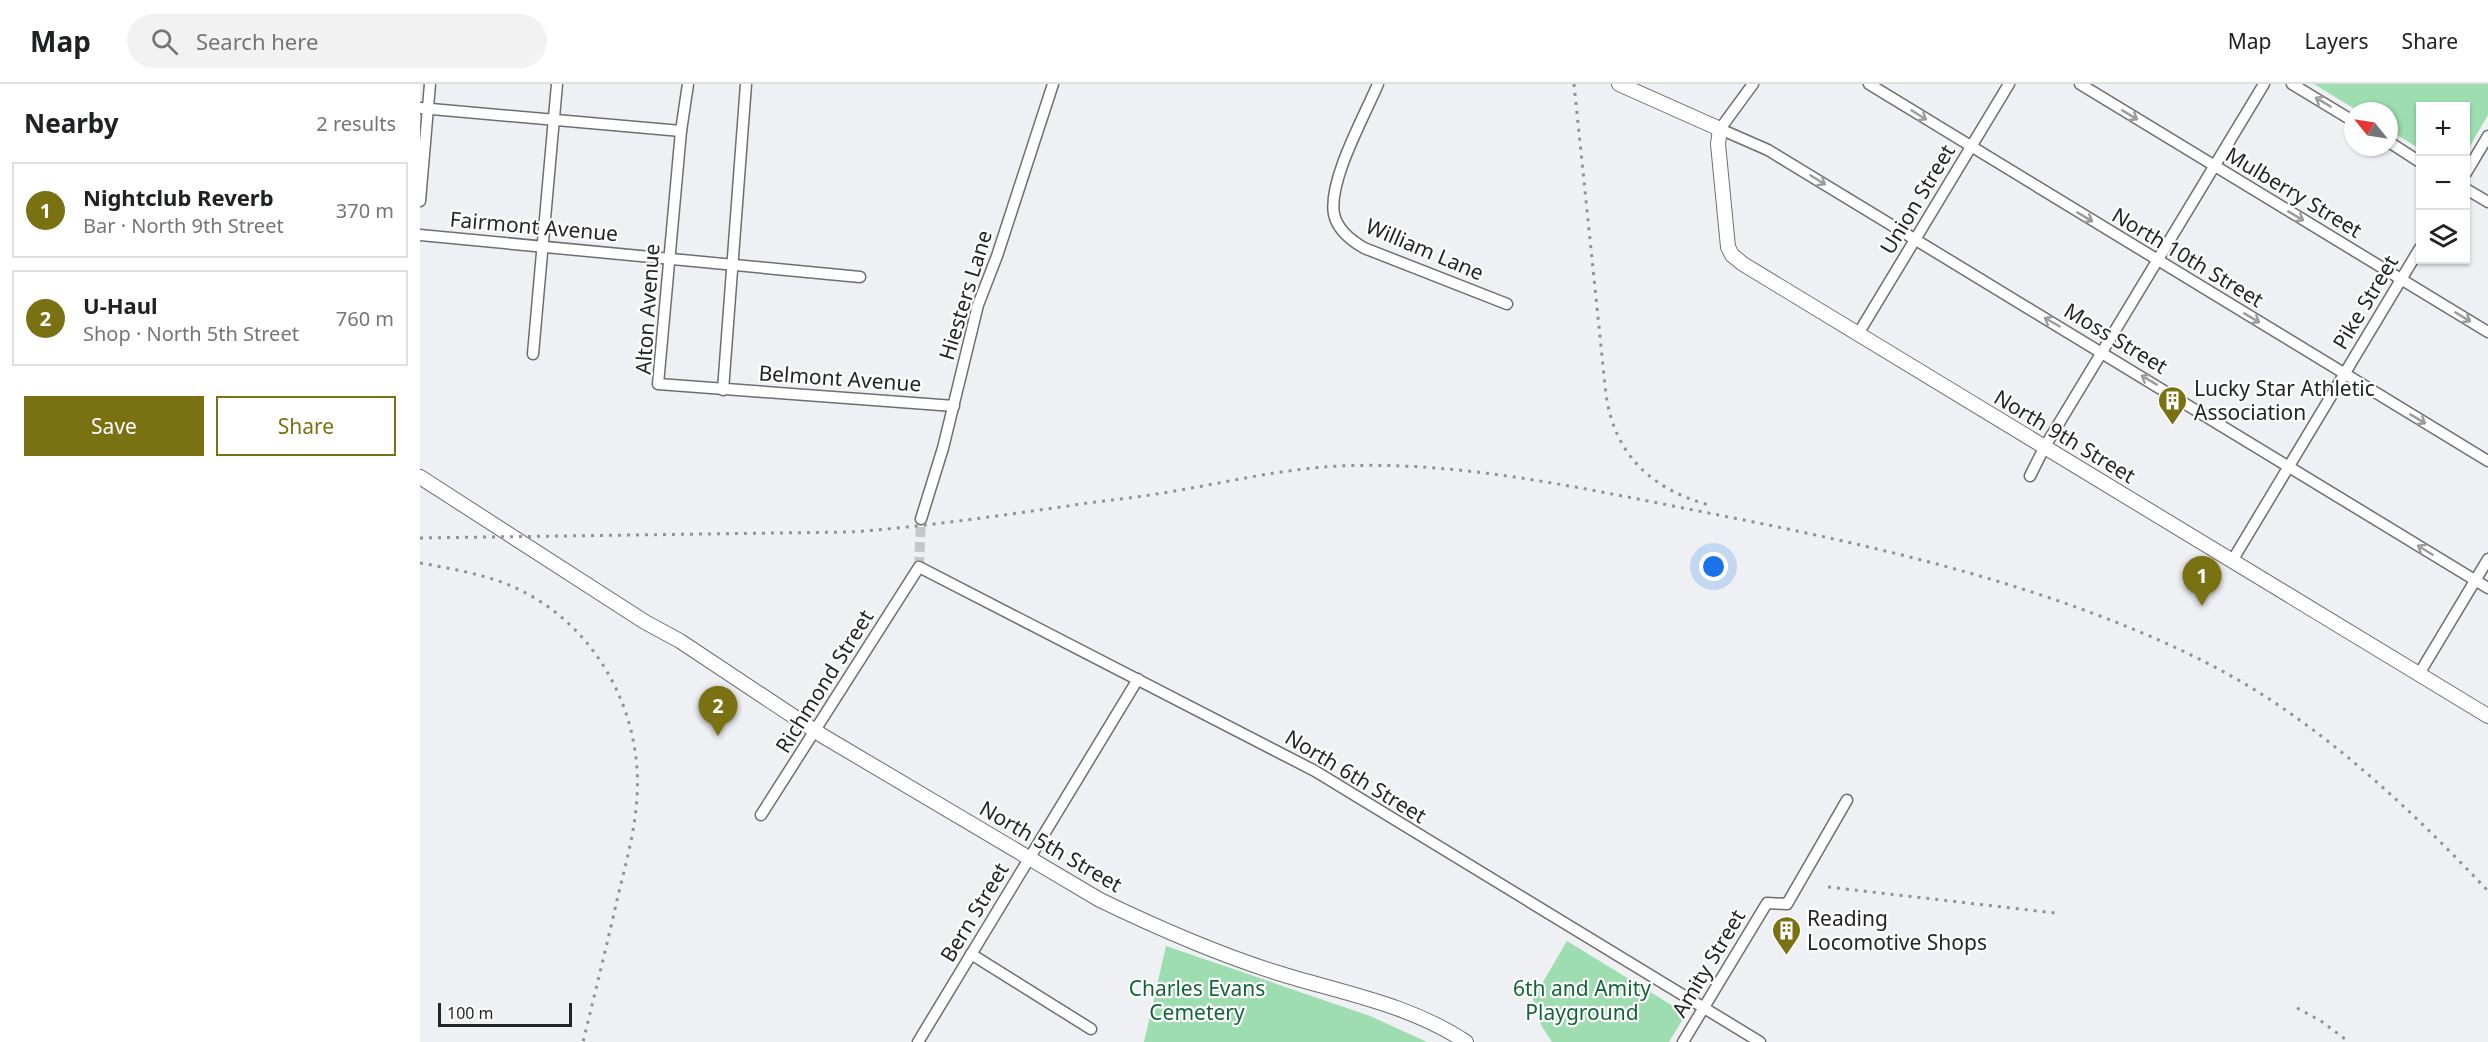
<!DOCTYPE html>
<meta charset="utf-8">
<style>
body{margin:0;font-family:"Noto Sans",sans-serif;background:#f2f2f2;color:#202124}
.controls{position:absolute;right:18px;top:18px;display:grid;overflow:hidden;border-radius:0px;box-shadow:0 2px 4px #0004}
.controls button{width:54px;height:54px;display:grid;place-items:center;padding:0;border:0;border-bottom:2px solid #e0e0e0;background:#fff;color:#202124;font:30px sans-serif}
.compass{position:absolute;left:1924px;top:18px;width:54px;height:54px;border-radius:50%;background:#fff;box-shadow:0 2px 4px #0004;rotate:300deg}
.scale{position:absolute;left:18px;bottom:15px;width:134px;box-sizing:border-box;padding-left:6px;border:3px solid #232425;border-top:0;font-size:16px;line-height:21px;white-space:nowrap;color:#232425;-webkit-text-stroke:4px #fff;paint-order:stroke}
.you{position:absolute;left:1294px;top:483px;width:21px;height:21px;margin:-15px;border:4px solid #fff;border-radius:50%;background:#1a73e8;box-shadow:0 0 0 9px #1a73e833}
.badge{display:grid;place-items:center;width:39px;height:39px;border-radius:50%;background:#7a7112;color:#fff;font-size:20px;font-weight:700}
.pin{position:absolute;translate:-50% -50px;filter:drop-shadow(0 2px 3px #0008)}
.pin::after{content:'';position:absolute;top:32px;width:21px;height:18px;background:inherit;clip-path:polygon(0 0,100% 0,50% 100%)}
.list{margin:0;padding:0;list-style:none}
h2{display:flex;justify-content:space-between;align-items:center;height:78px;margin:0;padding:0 24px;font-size:26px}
h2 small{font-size:20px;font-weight:400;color:#757577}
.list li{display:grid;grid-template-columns:39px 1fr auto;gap:18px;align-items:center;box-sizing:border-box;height:96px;margin:0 12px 12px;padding:0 12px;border:2px solid #e0e0e0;border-radius:0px}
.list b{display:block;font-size:22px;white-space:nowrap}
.list p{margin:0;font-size:20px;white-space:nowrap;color:#757577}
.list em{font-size:20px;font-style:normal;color:#757577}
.actions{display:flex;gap:12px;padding:18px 24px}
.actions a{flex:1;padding:14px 0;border:2px solid #7a7112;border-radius:0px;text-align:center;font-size:21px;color:#7a7112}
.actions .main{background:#7a7112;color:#fff}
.icon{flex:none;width:33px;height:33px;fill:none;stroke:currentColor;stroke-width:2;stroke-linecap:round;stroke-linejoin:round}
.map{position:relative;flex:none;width:2068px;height:958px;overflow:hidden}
header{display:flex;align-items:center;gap:36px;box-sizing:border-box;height:84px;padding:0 30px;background:#fff;border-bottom:2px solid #e0e0e0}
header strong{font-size:28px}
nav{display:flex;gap:33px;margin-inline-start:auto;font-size:21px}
.search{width:420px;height:54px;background:#f2f2f2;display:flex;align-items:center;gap:15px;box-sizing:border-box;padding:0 21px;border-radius:33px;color:#757577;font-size:22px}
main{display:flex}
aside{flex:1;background:#fff}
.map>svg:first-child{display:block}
</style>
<header>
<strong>Map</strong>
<div class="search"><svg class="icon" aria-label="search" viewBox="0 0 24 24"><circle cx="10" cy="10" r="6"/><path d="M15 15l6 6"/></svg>Search here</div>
<nav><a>Map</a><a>Layers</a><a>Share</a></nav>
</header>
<main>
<aside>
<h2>Nearby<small>2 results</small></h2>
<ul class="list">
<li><span class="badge">1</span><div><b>Nightclub Reverb</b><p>Bar · North 9th Street</p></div><em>370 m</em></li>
<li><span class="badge">2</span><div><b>U-Haul</b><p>Shop · North 5th Street</p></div><em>760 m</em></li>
</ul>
<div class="actions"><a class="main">Save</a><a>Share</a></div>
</aside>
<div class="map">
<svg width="2068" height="958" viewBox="0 0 2068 958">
<rect width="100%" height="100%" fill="#eff0f4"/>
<!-- green -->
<g fill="#9dddaf">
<polygon points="1894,0 2068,0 2068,31 2046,69 2046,22 2000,22 2000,65 1969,46 1969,27 1938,27"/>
<polygon points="1147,857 1266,930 1249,958 1132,958 1121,941 1113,915"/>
<polygon points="746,862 950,932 1007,958 724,958"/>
</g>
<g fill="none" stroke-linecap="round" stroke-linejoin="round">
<!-- minor-tunnel -->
<polyline stroke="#c6c7cb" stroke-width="10" stroke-dasharray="10 5" stroke-linecap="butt" points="499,483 501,435"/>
<defs>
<g id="minor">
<polyline points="268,0 261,47 238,300 534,322"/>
<path d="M958,0C944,33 908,97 914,130C917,145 932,157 944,164L1087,220"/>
<polyline points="1333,0 1300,45 1348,66 2068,504"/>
<polyline points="1449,0 2068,377"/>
<polyline points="1660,0 2068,248"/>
<polyline points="1872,0 1933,37"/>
<polyline points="0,24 261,47"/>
<polyline points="1969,58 2000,78"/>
<polyline points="2046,89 2068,52"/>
<polyline points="2046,105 2068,118"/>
<polyline points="0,117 10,0"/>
<polyline points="0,151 440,193"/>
<polyline points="1438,250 1589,0"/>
<polyline points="113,270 137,0"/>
<polyline points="303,306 326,0"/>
<polyline points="1610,392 1624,364 1844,0"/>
<polyline points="501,435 523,364 558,221 577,172 633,0"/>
<polyline points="1812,477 2000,164"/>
<polyline points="1999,590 2068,475"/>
<polyline points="341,731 499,483 895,687 1340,958"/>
<polyline points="551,870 671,945"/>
<polyline points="498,958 718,595"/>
<polyline points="1263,958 1347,819 1367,820 1427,716"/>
</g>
<g id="major">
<polyline points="1199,0 1300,45 1298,60 1308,163 1312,171 1323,180 2068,632"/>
<path d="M0,393L225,538L260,557L403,652L680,816C738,844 797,870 858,889C922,909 989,920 1046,958"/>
</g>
</defs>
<!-- minor casing -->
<use href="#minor" stroke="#6d6e71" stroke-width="13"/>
<!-- major casing -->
<use href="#major" stroke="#6d6e71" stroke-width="16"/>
<!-- minor -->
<use href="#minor" stroke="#fff" stroke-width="10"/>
<!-- major -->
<use href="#major" stroke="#fff" stroke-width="14"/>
<!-- rail -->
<g stroke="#919295" stroke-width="3" stroke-dasharray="3 6" stroke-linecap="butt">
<path d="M1154,0L1186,311C1195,371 1231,405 1289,421"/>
<path d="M0,454L430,448C503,443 576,432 648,422C677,417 707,415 736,410C796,401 857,385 919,382C1037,377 1152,402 1268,425C1412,453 1555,483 1693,537C1744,557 1796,581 1843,611C1927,665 2000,735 2068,807"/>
<path d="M0,479C28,484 57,489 84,499C170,532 223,622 217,713C215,747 206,779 198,812C187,860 175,909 163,958"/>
<polyline points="1408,803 1635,829"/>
<polyline points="1877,924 1901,937 1929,958"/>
</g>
</g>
<!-- one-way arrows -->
<defs><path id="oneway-shaft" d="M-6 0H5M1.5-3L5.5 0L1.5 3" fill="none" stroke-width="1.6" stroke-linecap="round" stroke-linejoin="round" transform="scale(1.5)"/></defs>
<g stroke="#9c9c9d">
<use href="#oneway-shaft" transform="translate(1903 18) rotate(-149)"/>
<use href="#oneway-shaft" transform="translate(1499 31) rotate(32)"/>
<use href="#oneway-shaft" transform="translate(1710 31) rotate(31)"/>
<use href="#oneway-shaft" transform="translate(1398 96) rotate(32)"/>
<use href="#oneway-shaft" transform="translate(1876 132) rotate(31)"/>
<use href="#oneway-shaft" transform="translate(1665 133) rotate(31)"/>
<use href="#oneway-shaft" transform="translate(2043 233) rotate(31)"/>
<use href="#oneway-shaft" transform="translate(1832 234) rotate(31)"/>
<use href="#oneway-shaft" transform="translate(1632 238) rotate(-150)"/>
<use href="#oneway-shaft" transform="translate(1729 296) rotate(-149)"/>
<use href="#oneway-shaft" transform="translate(1998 335) rotate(31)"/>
<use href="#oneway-shaft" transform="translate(2005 466) rotate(-148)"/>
</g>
<!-- icons -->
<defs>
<symbol id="building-pin" viewBox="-11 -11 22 30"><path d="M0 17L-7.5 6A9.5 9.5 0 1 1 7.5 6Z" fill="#7a7112" stroke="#fff"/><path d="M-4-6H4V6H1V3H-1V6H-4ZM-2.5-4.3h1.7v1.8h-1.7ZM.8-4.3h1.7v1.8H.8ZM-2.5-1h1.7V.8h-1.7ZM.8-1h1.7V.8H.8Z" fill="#fff"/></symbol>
</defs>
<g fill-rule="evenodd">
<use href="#building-pin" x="1736" y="300" width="33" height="45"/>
<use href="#building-pin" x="1350" y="830" width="33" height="45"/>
</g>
<g text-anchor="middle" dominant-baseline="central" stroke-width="4.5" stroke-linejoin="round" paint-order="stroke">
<!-- street labels -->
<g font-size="21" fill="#232425" stroke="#fff">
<text transform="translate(1874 108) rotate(31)">Mulberry Street</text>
<text transform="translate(1497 115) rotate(-59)">Union Street</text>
<text transform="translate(114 142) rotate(5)">Fairmont Avenue</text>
<text transform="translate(1005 165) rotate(23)">William Lane</text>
<text transform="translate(1768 173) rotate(31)">North 10th Street</text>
<text transform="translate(545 211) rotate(-73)">Hiesters Lane</text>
<text transform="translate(1945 218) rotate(-59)">Pike Street</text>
<text transform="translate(227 225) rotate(-86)">Alton Avenue</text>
<text transform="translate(1696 254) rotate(31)">Moss Street</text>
<text transform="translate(420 294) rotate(4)">Belmont Avenue</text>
<text transform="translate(1645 352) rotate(31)">North 9th Street</text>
<text transform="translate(404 597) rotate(-58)">Richmond Street</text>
<text transform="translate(936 692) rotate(31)">North 6th Street</text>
<text transform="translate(631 762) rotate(30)">North 5th Street</text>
<text transform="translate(554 828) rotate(-59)">Bern Street</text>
<text transform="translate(1288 879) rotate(-59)">Amity Street</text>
</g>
<!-- poi labels -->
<g font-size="21" fill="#232425" stroke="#fff" text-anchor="start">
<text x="1774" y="304">Lucky Star Athletic<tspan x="1774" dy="24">Association</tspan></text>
<text x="1387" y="834">Reading<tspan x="1387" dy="24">Locomotive Shops</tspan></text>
</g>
<!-- park labels -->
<g font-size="21" fill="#126536" stroke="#fff">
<text x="777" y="904">Charles Evans<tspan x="777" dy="24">Cemetery</tspan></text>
<text x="1162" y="904">6th and Amity<tspan x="1162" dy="24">Playground</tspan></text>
</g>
</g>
</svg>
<div class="controls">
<button>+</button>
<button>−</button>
<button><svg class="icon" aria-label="layers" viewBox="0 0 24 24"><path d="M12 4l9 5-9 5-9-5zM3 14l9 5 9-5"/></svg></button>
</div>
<svg class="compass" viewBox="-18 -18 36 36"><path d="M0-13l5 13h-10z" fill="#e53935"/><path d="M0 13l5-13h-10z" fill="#757577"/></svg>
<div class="scale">100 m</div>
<div class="you"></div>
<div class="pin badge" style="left:1782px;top:522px">1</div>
<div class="pin badge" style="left:298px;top:652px">2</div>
</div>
</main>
